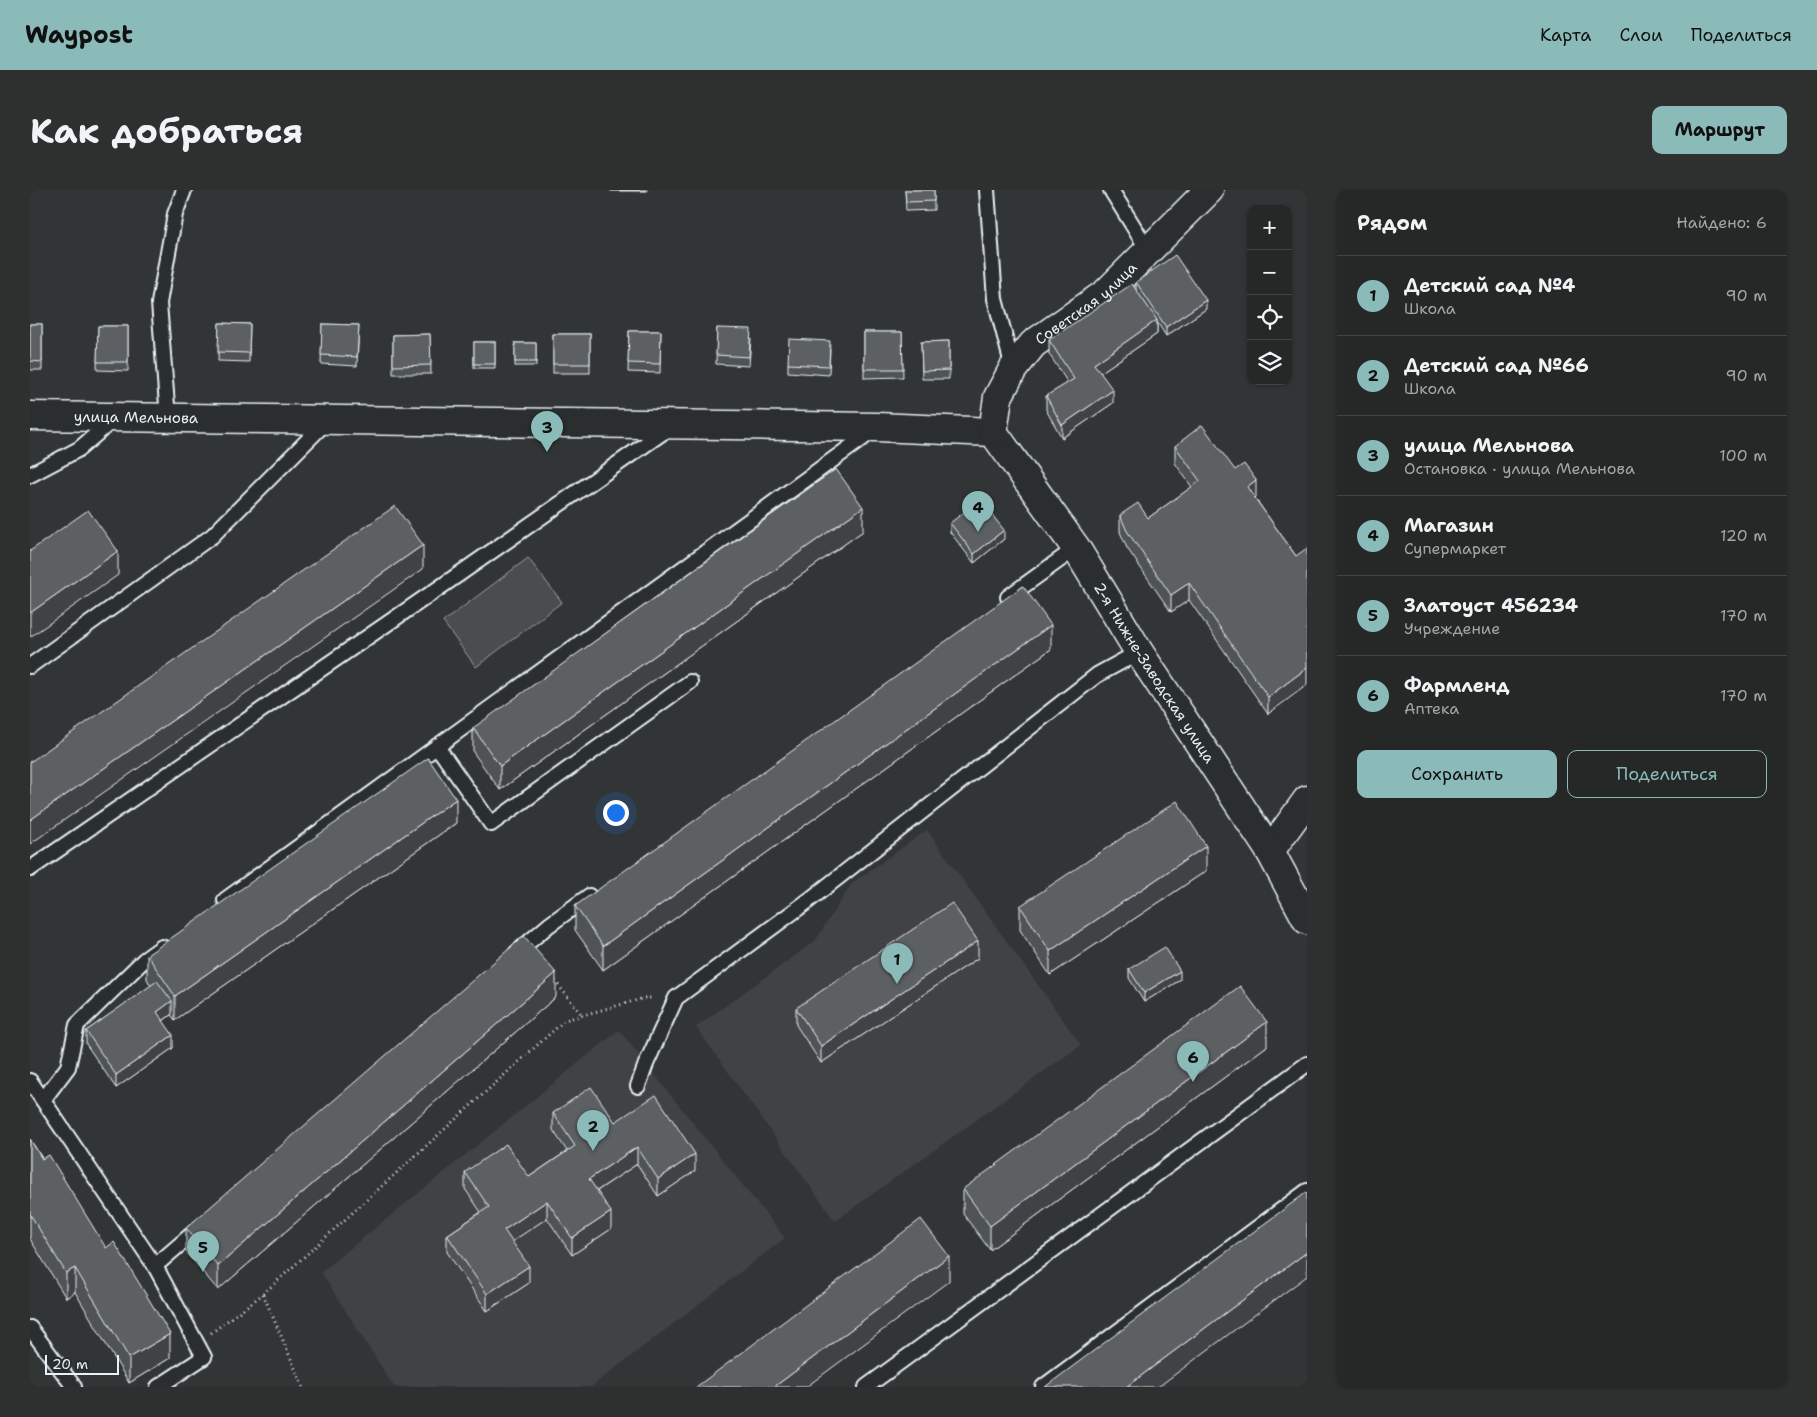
<!DOCTYPE html>
<html lang="ru">
<meta charset="utf-8">
<style>
body{margin:0;font-family:"Shantell Sans",sans-serif;background:#2e3030;color:#f1f3f6}
.controls{position:absolute;right:15px;top:15px;display:grid;overflow:hidden;border-radius:10px;box-shadow:0 1px 4px #0004}
.controls button{width:45px;height:45px;display:grid;place-items:center;padding:0;border:0;border-bottom:1px solid #424445;background:#262828;color:#f1f3f6;font:25px sans-serif}
.scale{position:absolute;left:15px;bottom:12px;width:74px;box-sizing:border-box;padding-left:5px;border:2px solid #e8f1f8;border-top:0;font-size:14px;line-height:18px;white-space:nowrap;color:#e8f1f8;-webkit-text-stroke:4px #2a2d2e;paint-order:stroke}
.you{position:absolute;left:585px;top:622px;width:18px;height:18px;margin:-12px;border:4px solid #fff;border-radius:50%;background:#1a73e8;box-shadow:0 0 0 8px #1a73e833}
.badge{display:grid;place-items:center;width:32px;height:32px;border-radius:50%;background:#8bbbb9;color:#111;font-size:16px;font-weight:700}
.pin{position:absolute;translate:-50% -41px;filter:drop-shadow(0 1px 2px #0008)}
.pin::after{content:'';position:absolute;top:26px;width:18px;height:15px;background:inherit;clip-path:polygon(0 0,100% 0,50% 100%)}
.list{margin:0;padding:0;list-style:none}
h2{display:flex;justify-content:space-between;align-items:center;height:65px;margin:0;padding:0 20px;font-size:21px}
h2 small{font-size:16px;font-weight:400;color:#a4a6a8}
.list li{display:grid;grid-template-columns:32px 1fr auto;gap:15px;align-items:center;box-sizing:border-box;height:80px;padding:0 20px;border-top:1px solid #424445}
.list b{display:block;font-size:19px;white-space:nowrap}
.list p{margin:0;font-size:16px;white-space:nowrap;color:#a4a6a8}
.list em{font-size:16px;font-style:normal;color:#a4a6a8}
.actions{display:flex;gap:10px;padding:15px 20px}
.actions a{flex:1;padding:11px 0;border:1px solid #8bbbb9;border-radius:10px;text-align:center;font-size:18px;color:#8bbbb9}
.actions .main{background:#8bbbb9;color:#111}
.icon{flex:none;width:28px;height:28px;fill:none;stroke:currentColor;stroke-width:2;stroke-linecap:round;stroke-linejoin:round}
.map{position:relative;flex:none;width:1277px;height:1197px;overflow:hidden;border-radius:10px}
header{display:flex;align-items:center;gap:30px;box-sizing:border-box;height:70px;padding:0 25px;background:#8bbbb9;color:#111}
header strong{font-size:24px}
nav{display:flex;gap:28px;margin-inline-start:auto;font-size:18px}
.intro{display:flex;align-items:center;justify-content:space-between;box-sizing:border-box;height:120px;padding:0 30px}
h1{margin:0;font-size:35px}
.button{padding:12px 22px;border-radius:10px;background:#8bbbb9;color:#111;font-size:18px;font-weight:700}
main{display:flex;gap:30px;padding:0 30px}
aside{flex:1;background:#262828;border-radius:10px;box-shadow:0 1px 4px #0004}
.map>svg:first-child{display:block}
</style>
<header>
<strong>Waypost</strong>
<nav><a>Карта</a><a>Слои</a><a>Поделиться</a></nav>
</header>
<div class="intro"><h1>Как добраться</h1><a class="button">Маршрут</a></div>
<main>
<div class="map">
<svg width="1277" height="1197" viewBox="0 0 1277 1197">
<rect width="100%" height="100%" fill="#323536"/>
<filter id="ink" filterUnits="userSpaceOnUse"><feTurbulence type="fractalNoise" baseFrequency=".02" numOctaves="2"/><feDisplacementMap in="SourceGraphic" scale="10" xChannelSelector="R" yChannelSelector="G"/><feConvolveMatrix kernelMatrix="1 2 1 2 8 2 1 2 1" color-interpolation-filters="sRGB"/></filter>
<g filter="url(#ink)">
<!-- built -->
<g fill="#3f4244">
<polygon points="897,640 1051,855 805,1031 666,837 785,751 822,693"/>
<polygon points="589,840 755,1048 561,1197 364,1197 291,1082"/>
</g>
<!-- green -->
<polygon fill="#494d4f" stroke="#989fa4" points="498,368 532,412 446,477 413,432"/>
<g fill="none" stroke-linecap="round" stroke-linejoin="round">
<defs>
<g id="lane">
<polyline points="957,0 965,109 983,178"/>
<polyline points="1081,0 1118,60"/>
<polyline points="138,228 129,113 145,24 154,0"/>
<polyline points="0,285 49,259 84,229"/>
<polyline points="978,407 1046,358"/>
<polyline points="0,476 182,346 298,230"/>
<polyline points="407,556 461,634 660,492"/>
<polyline points="0,679 412,396 639,238"/>
<polyline points="195,710 844,240"/>
<polyline points="486,763 519,735 559,706"/>
<polyline points="0,891 125,1076 174,1167 128,1197"/>
<polyline points="608,896 616,874 646,808 778,711 1067,485 1109,462"/>
<polyline points="13,910 38,877 47,835 114,770 132,757"/>
<polyline points="125,1076 169,1038"/>
<polyline points="0,1138 44,1197"/>
<polyline points="836,1197 1277,874"/>
<polyline points="1013,1197 1277,1001"/>
</g>
<polyline id="street" points="1240,661 1277,610"/>
<g id="secondary">
<path id="s1" d="M0,226L847,237L963,242"/>
<path id="s2" d="M963,242L1046,358L1109,462L1240,661L1277,730"/>
<path id="s3" d="M963,242L968,207L983,179L1003,154L1076,103L1179,0"/>
</g>
</defs>
<!-- lane casing -->
<use href="#lane" stroke="#e8f1f8" stroke-width="18"/>
<!-- street casing -->
<use href="#street" stroke="#e8f1f8" stroke-width="31"/>
<!-- secondary casing -->
<use href="#secondary" stroke="#e8f1f8" stroke-width="31"/>
<!-- path -->
<g stroke="#e8f1f8" stroke-width="3" stroke-dasharray="1 4" stroke-linecap="butt">
<polyline points="525,791 552,825"/>
<polyline points="233,1104 535,830 615,808 624,808"/>
<polyline points="181,1143 233,1104 273,1197"/>
</g>
<!-- lane -->
<use href="#lane" stroke="#2a2d2e" stroke-width="14"/>
<!-- street -->
<use href="#street" stroke="#2a2d2e" stroke-width="28"/>
<!-- secondary -->
<use href="#secondary" stroke="#2a2d2e" stroke-width="28"/>
</g>
<!-- wall -->
<g fill="#4f5355" stroke="#e8f1f8">
<rect x="581" y="0" width="36" height="1"/>
<polygon points="875,0 904,0 904,20 876,21"/>
<polygon points="1106,92 1176,119 1136,146 1127,132 1127,144 1070,183 1083,213 1032,248 1016,220 1016,206 1038,193 1019,164 1019,150 1106,100"/>
<polygon points="189,133 220,134 219,172 188,171"/>
<rect x="0" y="134" width="12" height="46"/>
<polygon points="292,134 329,135 327,176 291,174"/>
<polygon points="68,136 98,136 98,181 67,180"/>
<polygon points="687,138 721,148 719,176 686,174"/>
<polygon points="599,141 631,141 630,183 598,182"/>
<polygon points="834,142 872,142 873,187 834,188"/>
<polygon points="400,144 401,184 363,184 363,145"/>
<rect x="523" y="144" width="37" height="39"/>
<polygon points="919,151 919,189 892,189 891,152"/>
<rect x="444" y="152" width="21" height="26"/>
<rect x="485" y="153" width="21" height="23"/>
<polygon points="800,159 799,185 758,182 758,174"/>
<polygon points="1145,256 1226,307 1225,308 1266,366 1238,524 1159,410 1141,422 1097,358 1090,342 1090,325 1118,328 1162,297 1145,273"/>
<polygon points="920,333 974,349 944,373 920,342"/>
<polygon points="833,341 470,600 443,562 443,538"/>
<polygon points="1021,459 573,780 545,740 545,716"/>
<polygon points="426,633 145,830 141,825 133,831 143,858 86,898 56,854 56,841 121,796 117,789 117,765"/>
<polygon points="1176,681 1020,785 990,740 990,716"/>
<polygon points="948,768 791,873 766,835 766,818"/>
<polygon points="1099,779 1150,790 1114,812 1099,788"/>
<polygon points="526,807 188,1100 156,1062 156,1038"/>
<polygon points="1237,856 960,1060 933,1024 933,999"/>
<polygon points="523,923 585,932 665,981 628,1006 607,974 567,1001 581,1039 542,1065 517,1028 482,1051 499,1093 457,1121 417,1062 417,1045 451,1022 435,999 435,982 499,987 537,961 523,940"/>
<polygon points="0,949 140,1168 99,1193 45,1102 36,1108 0,1049"/>
</g>
<!-- shaded-wall -->
<g fill="#404345" stroke="#e8f1f8">
<polygon points="1176,110 1176,119 1136,146 1136,137"/>
<polygon points="1127,130 1127,144 1064,187 1064,174"/>
<polygon points="1083,200 1083,213 1032,248 1032,235"/>
<polygon points="1226,290 1226,307 1217,314 1217,297"/>
<polygon points="833,317 833,341 470,600 470,576"/>
<polygon points="974,340 974,349 944,373 944,364"/>
<polygon points="393,355 393,379 0,654 0,630"/>
<polygon points="88,361 88,385 0,447 0,423"/>
<polygon points="1159,393 1159,410 1141,422 1141,405"/>
<polygon points="1021,435 1021,459 573,780 573,756"/>
<polygon points="1277,478 1277,495 1238,524 1238,507"/>
<polygon points="426,609 426,633 145,830 145,806"/>
<polygon points="1176,656 1176,681 1020,785 1020,761"/>
<polygon points="948,751 948,768 791,873 791,856"/>
<polygon points="1150,781 1150,790 1114,812 1114,803"/>
<polygon points="526,783 526,807 188,1100 188,1076"/>
<polygon points="142,811 142,824 127,835 127,822"/>
<polygon points="1237,832 1237,856 960,1060 960,1036"/>
<polygon points="143,845 143,858 86,898 86,885"/>
<polygon points="607,957 607,974 559,1006 559,989"/>
<polygon points="665,964 665,981 628,1006 628,989"/>
<polygon points="517,1011 517,1028 474,1057 474,1040"/>
<polygon points="581,1022 581,1039 542,1065 542,1048"/>
<polygon points="1277,1062 1277,1086 1128,1197 1096,1197"/>
<polygon points="919,1066 919,1091 776,1197 744,1197"/>
<polygon points="499,1076 499,1093 457,1121 457,1104"/>
<polygon points="45,1078 45,1102 36,1108 36,1083"/>
<polygon points="140,1144 140,1168 99,1193 99,1168"/>
</g>
<!-- building -->
<g fill="#5c6063" stroke="#e8f1f8">
<polygon points="875,0 904,0 904,11 876,12"/>
<polygon points="1145,65 1176,110 1136,137 1106,92"/>
<polygon points="1102,94 1127,130 1064,174 1083,200 1032,235 1016,206 1044,189 1019,150"/>
<polygon points="189,133 220,134 219,163 188,162"/>
<polygon points="0,134 12,134 12,172 0,171"/>
<polygon points="292,134 329,135 327,167 291,165"/>
<polygon points="68,136 98,136 98,172 67,172"/>
<polygon points="687,138 721,139 719,167 686,165"/>
<polygon points="599,141 631,141 630,174 598,173"/>
<polygon points="834,142 872,142 873,179 834,179"/>
<polygon points="400,144 401,175 363,176 363,145"/>
<rect x="523" y="144" width="37" height="30"/>
<polygon points="759,149 800,151 799,176 758,174"/>
<polygon points="919,151 919,180 892,181 891,152"/>
<rect x="444" y="152" width="21" height="22"/>
<rect x="485" y="153" width="21" height="19"/>
<polygon points="1172,235 1205,280 1214,274 1226,290 1217,297 1266,366 1277,358 1277,478 1238,507 1159,393 1141,405 1097,341 1090,325 1108,313 1118,328 1170,291 1145,256"/>
<polygon points="806,279 833,317 470,576 443,538"/>
<polygon points="950,310 974,340 944,364 920,333"/>
<polygon points="365,316 393,355 0,630 0,572"/>
<polygon points="58,320 88,361 0,423 0,361"/>
<polygon points="993,396 1021,435 573,756 545,716"/>
<polygon points="398,568 426,609 145,806 117,765"/>
<polygon points="1147,611 1176,656 1020,761 990,716"/>
<polygon points="922,713 948,751 791,856 766,818"/>
<polygon points="494,746 526,783 188,1076 156,1038"/>
<polygon points="1135,757 1150,781 1114,803 1099,779"/>
<polygon points="127,791 142,811 127,822 143,845 86,885 56,841"/>
<polygon points="1210,796 1237,832 960,1036 933,999"/>
<polygon points="561,897 585,932 626,905 665,964 628,989 607,957 559,989 581,1022 542,1048 517,1011 474,1040 499,1076 457,1104 417,1045 459,1017 435,982 476,954 499,987 545,956 523,923"/>
<polygon points="0,949 12,969 19,965 76,1058 84,1052 140,1144 99,1168 45,1078 36,1083 0,1024"/>
<polygon points="1277,1002 1277,1062 1096,1197 1015,1197"/>
<polygon points="891,1029 919,1066 744,1197 666,1197"/>
</g>
</g>
<g text-anchor="middle" dominant-baseline="central" stroke-width="4" stroke-linejoin="round" paint-order="stroke">
<!-- street labels -->
<g font-size="15" fill="#e8f1f8" stroke="#2a2d2e">
<text stroke="none"><textPath href="#s3" startOffset="166">Советская улица</textPath></text>
<text stroke="none"><textPath href="#s1" startOffset="106">улица Мельнова</textPath></text>
<text stroke="none"><textPath href="#s2" startOffset="290">2-я Нижне-Заводская улица</textPath></text>
</g>
</g>
</svg>
<div class="controls">
<button>+</button>
<button>−</button>
<button><svg class="icon" aria-label="locate" viewBox="0 0 24 24"><circle cx="12" cy="12" r="6"/><path d="M12 2v4M12 18v4M2 12h4M18 12h4"/></svg></button>
<button><svg class="icon" aria-label="layers" viewBox="0 0 24 24"><path d="M12 4l9 5-9 5-9-5zM3 14l9 5 9-5"/></svg></button>
</div>
<div class="scale">20 m</div>
<div class="you"></div>
<div class="pin badge" style="left:867px;top:794px">1</div>
<div class="pin badge" style="left:563px;top:961px">2</div>
<div class="pin badge" style="left:517px;top:262px">3</div>
<div class="pin badge" style="left:948px;top:342px">4</div>
<div class="pin badge" style="left:173px;top:1082px">5</div>
<div class="pin badge" style="left:1163px;top:892px">6</div>
</div>
<aside>
<h2>Рядом<small>Найдено: 6</small></h2>
<ul class="list">
<li><span class="badge">1</span><div><b>Детский сад №4</b><p>Школа</p></div><em>90 m</em></li>
<li><span class="badge">2</span><div><b>Детский сад №66</b><p>Школа</p></div><em>90 m</em></li>
<li><span class="badge">3</span><div><b>улица Мельнова</b><p>Остановка · улица Мельнова</p></div><em>100 m</em></li>
<li><span class="badge">4</span><div><b>Магазин</b><p>Супермаркет</p></div><em>120 m</em></li>
<li><span class="badge">5</span><div><b>Златоуст 456234</b><p>Учреждение</p></div><em>170 m</em></li>
<li><span class="badge">6</span><div><b>Фармленд</b><p>Аптека</p></div><em>170 m</em></li>
</ul>
<div class="actions"><a class="main">Сохранить</a><a>Поделиться</a></div>
</aside>
</main>
